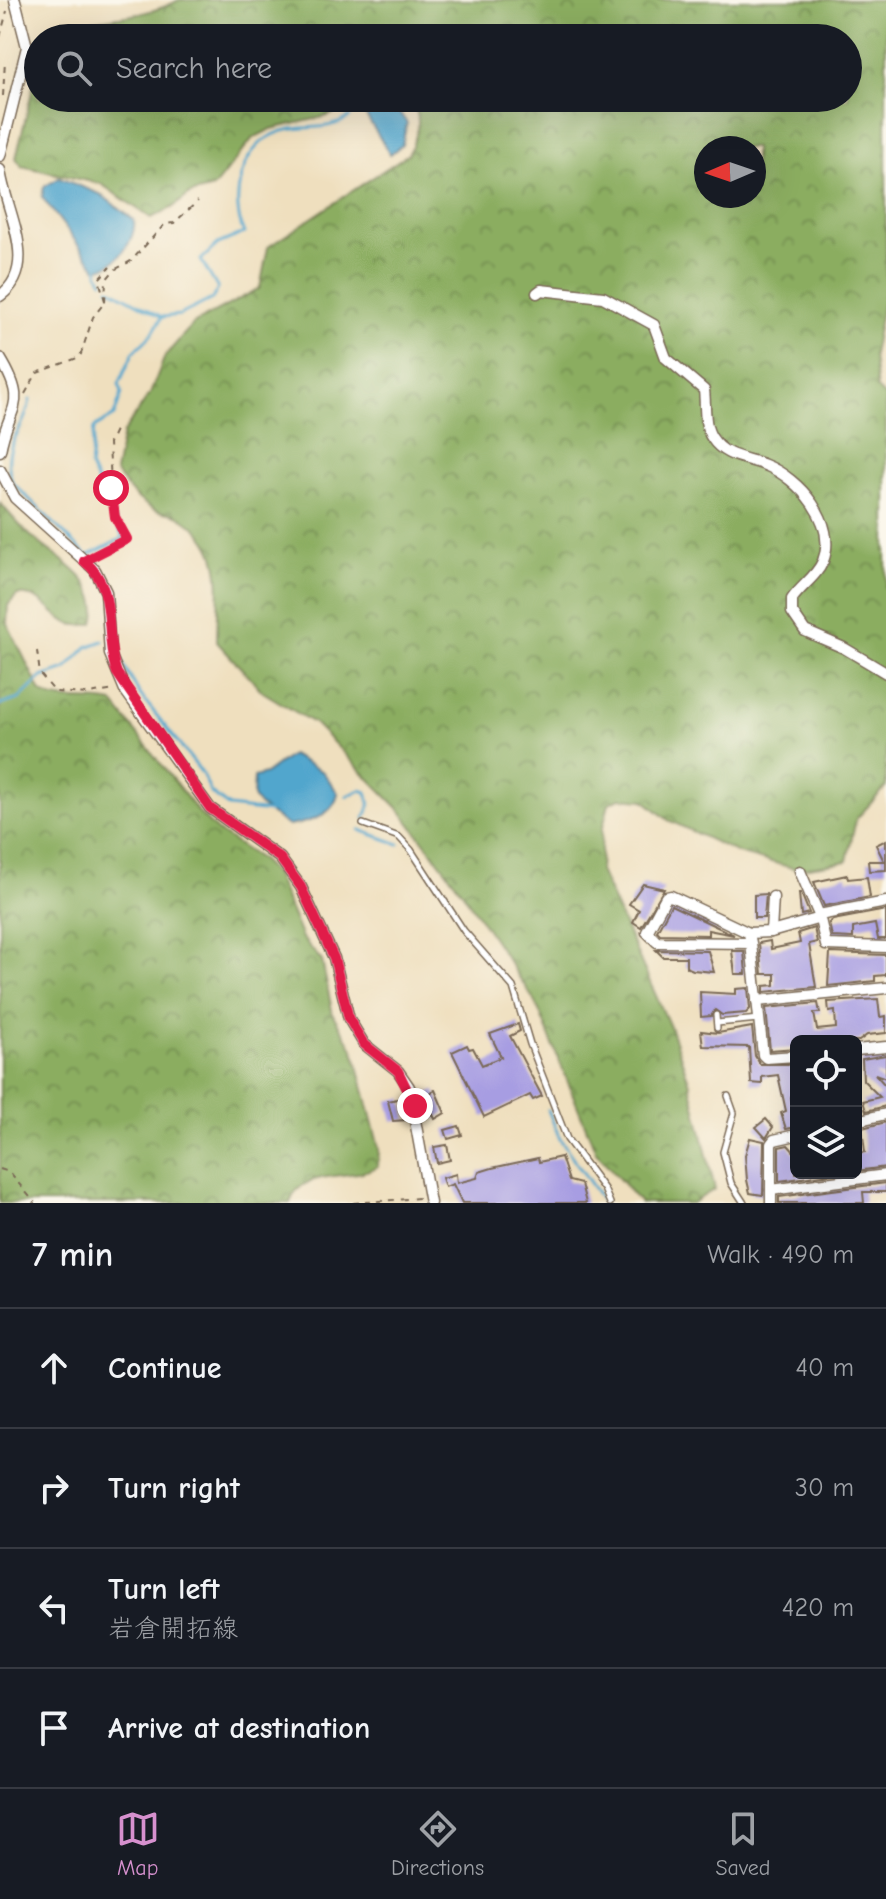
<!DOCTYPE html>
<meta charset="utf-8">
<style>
body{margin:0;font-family:"Comic Neue","Klee One",sans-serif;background:#20242c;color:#f1f3f6}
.controls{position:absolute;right:24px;bottom:24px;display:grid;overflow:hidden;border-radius:12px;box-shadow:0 8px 32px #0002}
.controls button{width:72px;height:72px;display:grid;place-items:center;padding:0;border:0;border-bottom:2px solid #363941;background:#171b24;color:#f1f3f6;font:40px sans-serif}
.compass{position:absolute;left:694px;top:136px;width:72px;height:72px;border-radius:50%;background:#171b24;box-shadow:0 8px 32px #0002;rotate:268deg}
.stop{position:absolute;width:24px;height:24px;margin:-18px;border:6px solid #e11d48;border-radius:50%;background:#fff}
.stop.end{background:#e11d48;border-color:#fff;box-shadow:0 2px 8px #0008}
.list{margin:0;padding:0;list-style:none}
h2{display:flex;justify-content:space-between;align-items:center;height:104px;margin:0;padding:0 32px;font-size:34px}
h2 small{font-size:26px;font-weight:400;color:#9ea1a6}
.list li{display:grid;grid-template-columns:52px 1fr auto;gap:24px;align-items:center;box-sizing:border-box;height:120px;padding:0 32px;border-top:2px solid #363941}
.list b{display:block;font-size:30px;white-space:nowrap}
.list p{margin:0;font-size:26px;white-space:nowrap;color:#9ea1a6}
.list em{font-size:26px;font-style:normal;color:#9ea1a6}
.icon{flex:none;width:44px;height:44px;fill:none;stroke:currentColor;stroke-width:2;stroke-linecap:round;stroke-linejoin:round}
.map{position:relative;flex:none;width:886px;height:1203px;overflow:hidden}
.search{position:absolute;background:#171b24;box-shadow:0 8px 32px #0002;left:24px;right:24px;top:24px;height:88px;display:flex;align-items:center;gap:20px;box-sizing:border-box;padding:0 28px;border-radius:44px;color:#9ea1a6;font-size:30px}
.sheet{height:584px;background:#171b24}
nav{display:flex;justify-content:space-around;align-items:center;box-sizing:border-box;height:112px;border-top:2px solid #363941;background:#171b24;font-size:22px;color:#9ea1a6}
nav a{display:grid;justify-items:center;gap:4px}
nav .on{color:#d690ce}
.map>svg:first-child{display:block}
</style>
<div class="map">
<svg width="886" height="1203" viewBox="0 0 886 1203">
<defs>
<pattern id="forest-crowns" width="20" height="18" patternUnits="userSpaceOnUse" patternTransform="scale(2)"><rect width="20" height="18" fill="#8bad61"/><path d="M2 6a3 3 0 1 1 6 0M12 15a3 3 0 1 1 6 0" fill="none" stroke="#738d4f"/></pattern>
</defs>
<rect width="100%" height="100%" fill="#fbf7ec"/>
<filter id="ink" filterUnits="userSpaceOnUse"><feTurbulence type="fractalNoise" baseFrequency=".0125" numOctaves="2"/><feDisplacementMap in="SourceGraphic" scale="16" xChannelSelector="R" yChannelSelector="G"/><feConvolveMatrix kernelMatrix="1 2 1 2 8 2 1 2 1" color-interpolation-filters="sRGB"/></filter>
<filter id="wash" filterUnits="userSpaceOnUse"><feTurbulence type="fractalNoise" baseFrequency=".006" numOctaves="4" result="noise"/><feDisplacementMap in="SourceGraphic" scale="32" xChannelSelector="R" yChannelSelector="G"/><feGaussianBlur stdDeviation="1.8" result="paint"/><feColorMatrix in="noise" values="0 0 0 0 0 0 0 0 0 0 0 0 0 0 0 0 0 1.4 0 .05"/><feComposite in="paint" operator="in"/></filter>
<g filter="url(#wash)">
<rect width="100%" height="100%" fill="#efdfbe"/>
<!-- forest -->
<g fill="url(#forest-crowns)" stroke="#636c40" stroke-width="2" fill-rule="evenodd">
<path d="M179,0H886V286L873,355L877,389L886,398V787L856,819L847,861L796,869L738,853L668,820L644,800L620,798L609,803L602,830L600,871L671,1029L690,1084L715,1189L692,1203H640L596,1152L536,1003L463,893L400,810L315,724L263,692L217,642C217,590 231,546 179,516C172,512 162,513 155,510C137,501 127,488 115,472L123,433L150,394L165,356L193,324L260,288L268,247L408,154C418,135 424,116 409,98H848V38H48L51,30C91,16 141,21 179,0ZM706,148H754V196H706Z"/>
<polygon points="38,66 38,98 363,98 328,116 271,129 253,138 213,188 190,194 172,208 151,218 101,184 22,166 16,158"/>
<path d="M0,503C10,514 19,526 31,536C57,559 106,582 94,623C53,636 51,590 17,595L8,605L7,623L41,692C58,705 90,697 113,703L200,814L216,830L260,859L275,874L302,938L322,961L333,1015L354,1050L379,1148L378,1166C353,1182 301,1166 290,1203H0Z"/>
</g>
<!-- water -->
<g fill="#51a6cd" stroke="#466876" stroke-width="2">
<polygon points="383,102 395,107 407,123 402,145 390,154 365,114 366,108"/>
<path d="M59,178L100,194L134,220C137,239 116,268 96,268L42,197L44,187Z"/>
<path d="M291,755L323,772L338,793C335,815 307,823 288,826L259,805L253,797L254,777L265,774Z"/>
</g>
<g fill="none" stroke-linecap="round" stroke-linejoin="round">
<!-- stream -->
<g stroke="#51a6cd" stroke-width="3">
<polyline points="98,264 98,273 103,281"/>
<path d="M109,288L162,317L180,315L212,299L218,289L201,260L218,244L244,233C230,202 239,151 273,135C298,122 325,134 350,117"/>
<path d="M30,400C24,435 0,442 12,482L87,556L123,538L90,467L94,428L114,416L122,393L119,384L133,353L152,334L162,317"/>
<polyline points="93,560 116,590 118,655 139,693 202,773 211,793 229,807 270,812"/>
<polyline points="0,705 19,699 42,677 66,669 87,647 103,641"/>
<polyline points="347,796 361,790 367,792 370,804 365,818"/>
<polyline points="360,830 399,844"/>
<polyline points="548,1110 560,1139 604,1203"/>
</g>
</g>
<g id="blocks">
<!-- building -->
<g fill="#a79de2">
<polygon points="886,840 886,870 869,871 868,861 884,861 876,845"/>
<polygon points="847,875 848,879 867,877 870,897 824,906 814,882"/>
<polygon points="643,884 664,889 641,927 633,922 639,910 629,904"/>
<polygon points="799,893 801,893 809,913 801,915"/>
<polygon points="766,894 764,918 754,918 754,895"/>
<polygon points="671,905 734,935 708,930 708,935 660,934 657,931"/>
<polygon points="886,910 886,939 878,939 875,924 853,928 853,938 832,937 829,923 833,920"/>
<polygon points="814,928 817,942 809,944 816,987 764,992 764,986 775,985 775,974 762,974 759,943 770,941 771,949 800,943 798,933"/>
<polygon points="656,950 708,951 714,972 693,970 686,967 686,957 663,957"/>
<polygon points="732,951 744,951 746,974 735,974"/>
<polygon points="830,953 886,955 886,975 875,976 875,981 828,986"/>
<polygon points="748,988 750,1009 746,1013 722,1015 715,1010 711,1016 701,1017 700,992 736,994 736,989"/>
<polygon points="878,999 880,1017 886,1016 886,1033 867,1035 859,1041 796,1041 796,1048 770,1050 766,1008 818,1003 820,1013 814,1013 817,1030 836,1028 835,1011 829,1012 828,1002"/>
<polygon points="518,1024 520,1031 510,1036 542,1096 533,1100 530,1095 484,1117 452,1052 467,1045 469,1049 473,1048 482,1065 501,1057 490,1034"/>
<polygon points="752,1027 755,1056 760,1064 796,1064 796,1097 791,1097 796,1127 786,1129 781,1113 786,1111 778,1075 762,1077 762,1084 751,1083 749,1047 703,1046 701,1031 718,1033"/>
<polygon points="886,1055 886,1078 875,1074 886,1086 886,1106 866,1111 863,1101 880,1097 863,1080 862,1059"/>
<polygon points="435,1090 445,1113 435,1119 424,1096"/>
<polygon points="402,1098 407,1120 393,1121 388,1101"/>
<polygon points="766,1119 773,1127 766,1138 756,1127"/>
<polygon points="886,1122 886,1167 856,1171 856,1153 865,1152 862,1128"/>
<polygon points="459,1126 462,1135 448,1139 445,1130"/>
<polygon points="750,1138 764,1141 763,1195 750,1193 747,1180 745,1155"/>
<polygon points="447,1145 450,1160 437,1163 434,1147"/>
<polygon points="788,1145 796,1154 796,1173 839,1173 779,1181 779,1147"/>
<polygon points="561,1157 569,1181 581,1184 586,1203 462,1203 453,1184 445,1187 442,1178 456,1174 457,1183 477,1178 479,1172 492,1168 538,1158 539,1162"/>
<polygon points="886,1183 886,1192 863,1192 864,1203 779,1203 779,1197"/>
</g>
</g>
</g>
<g filter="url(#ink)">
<use href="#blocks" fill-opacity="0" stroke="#7a6956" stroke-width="2"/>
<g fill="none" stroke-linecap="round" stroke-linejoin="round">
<defs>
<g id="lane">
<polyline points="363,824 399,837 411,850 464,931 513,987 530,1044 567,1139 604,1189 610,1203"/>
<polyline points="716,1015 717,1028"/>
<polyline points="717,1023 759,1019"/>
<polyline points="728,1096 734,1113 723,1152 731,1183 744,1203"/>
</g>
<g id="street">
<polyline points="0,156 27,47 15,0"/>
<path d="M0,170C5,210 41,267 0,296"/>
<path d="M537,293L541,290L603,297L654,325L666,358L704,390C706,405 703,425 712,438C725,458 745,457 765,465C799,478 838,523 823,561C817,576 801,586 792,599V612L805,631L844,648L886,673"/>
<path d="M0,358C30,407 8,405 0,451"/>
<polyline points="0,470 15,498 95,570 106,592 110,654 125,690 210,808 280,858 301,887 334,958 349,1019 364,1044 398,1071 409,1087 430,1203"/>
<polyline points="886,902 819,915 826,945 886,947"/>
<polyline points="771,932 817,919 819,915 800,871"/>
<polyline points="749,933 771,932 773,897"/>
<polyline points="751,943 657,942 647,932 666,897 671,896 749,933 751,943 763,1055 766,1058 796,1056"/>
<polyline points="757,1001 886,988"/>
<polyline points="856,1050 886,1047"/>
<polyline points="856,1121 886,1114"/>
<polyline points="771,1190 886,1175"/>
<polyline points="771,1203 771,1144 774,1140 796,1135"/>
</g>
</defs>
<!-- lane casing -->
<use href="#lane" stroke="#7a6956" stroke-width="8"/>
<!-- street casing -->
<use href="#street" stroke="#7a6956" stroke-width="13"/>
<!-- path -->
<g stroke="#7a6956" stroke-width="2" stroke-dasharray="6 6" stroke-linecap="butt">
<polyline points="0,37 7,11"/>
<polyline points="3,96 5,61"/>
<polyline points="105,301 99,279 110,267"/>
<polyline points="25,394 37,373 80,357 93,317 105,302 106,280 114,270 131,261 165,224 174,223 198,201"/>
<polyline points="94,556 127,539 112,507 109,443 116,428"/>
<polyline points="37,651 40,674 55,692 89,694 115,690"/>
<polyline points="0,1169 9,1172 35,1203"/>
<polyline points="353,1203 420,1198"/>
</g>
<!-- lane -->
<use href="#lane" stroke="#fff" stroke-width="5"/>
<!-- street -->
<use href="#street" stroke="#fff" stroke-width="10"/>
</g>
</g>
<g fill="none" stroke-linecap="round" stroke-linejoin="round" filter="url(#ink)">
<!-- route -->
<path stroke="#e11d48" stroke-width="10" d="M111,488L115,517L127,539L84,561C119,588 103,635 117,673L210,808L280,858L301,887L334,958L349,1019L364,1044L398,1071L415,1106"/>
</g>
</svg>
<div class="controls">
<button><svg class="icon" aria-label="locate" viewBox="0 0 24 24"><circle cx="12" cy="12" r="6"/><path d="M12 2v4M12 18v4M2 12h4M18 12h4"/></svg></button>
<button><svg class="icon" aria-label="layers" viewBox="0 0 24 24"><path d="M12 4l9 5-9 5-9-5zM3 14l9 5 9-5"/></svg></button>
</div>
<svg class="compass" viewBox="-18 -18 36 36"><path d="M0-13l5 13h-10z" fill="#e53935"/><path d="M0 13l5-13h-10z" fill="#9ea1a6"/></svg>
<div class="stop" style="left:111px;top:488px"></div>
<div class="stop end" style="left:415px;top:1106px"></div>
<div class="search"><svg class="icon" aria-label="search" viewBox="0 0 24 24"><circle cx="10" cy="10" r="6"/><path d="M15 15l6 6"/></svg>Search here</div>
</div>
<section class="sheet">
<h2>7 min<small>Walk · 490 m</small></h2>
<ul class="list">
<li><svg class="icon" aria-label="ahead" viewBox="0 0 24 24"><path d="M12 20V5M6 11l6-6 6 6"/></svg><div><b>Continue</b></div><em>40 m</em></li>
<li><svg class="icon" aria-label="right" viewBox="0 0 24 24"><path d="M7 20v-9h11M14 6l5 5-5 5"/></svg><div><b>Turn right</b></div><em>30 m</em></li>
<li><svg class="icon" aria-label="left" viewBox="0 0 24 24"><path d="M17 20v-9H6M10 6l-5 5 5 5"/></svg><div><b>Turn left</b><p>岩倉開拓線</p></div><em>420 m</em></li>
<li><svg class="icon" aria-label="arrive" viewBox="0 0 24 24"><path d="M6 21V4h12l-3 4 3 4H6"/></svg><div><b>Arrive at destination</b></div></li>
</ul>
</section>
<nav>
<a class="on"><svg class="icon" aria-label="map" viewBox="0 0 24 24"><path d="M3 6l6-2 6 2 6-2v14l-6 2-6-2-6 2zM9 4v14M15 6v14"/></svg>Map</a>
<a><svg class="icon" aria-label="directions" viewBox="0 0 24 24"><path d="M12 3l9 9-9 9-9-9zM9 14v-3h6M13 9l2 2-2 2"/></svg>Directions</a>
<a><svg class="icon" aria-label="saved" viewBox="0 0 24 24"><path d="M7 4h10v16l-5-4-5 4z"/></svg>Saved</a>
</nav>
